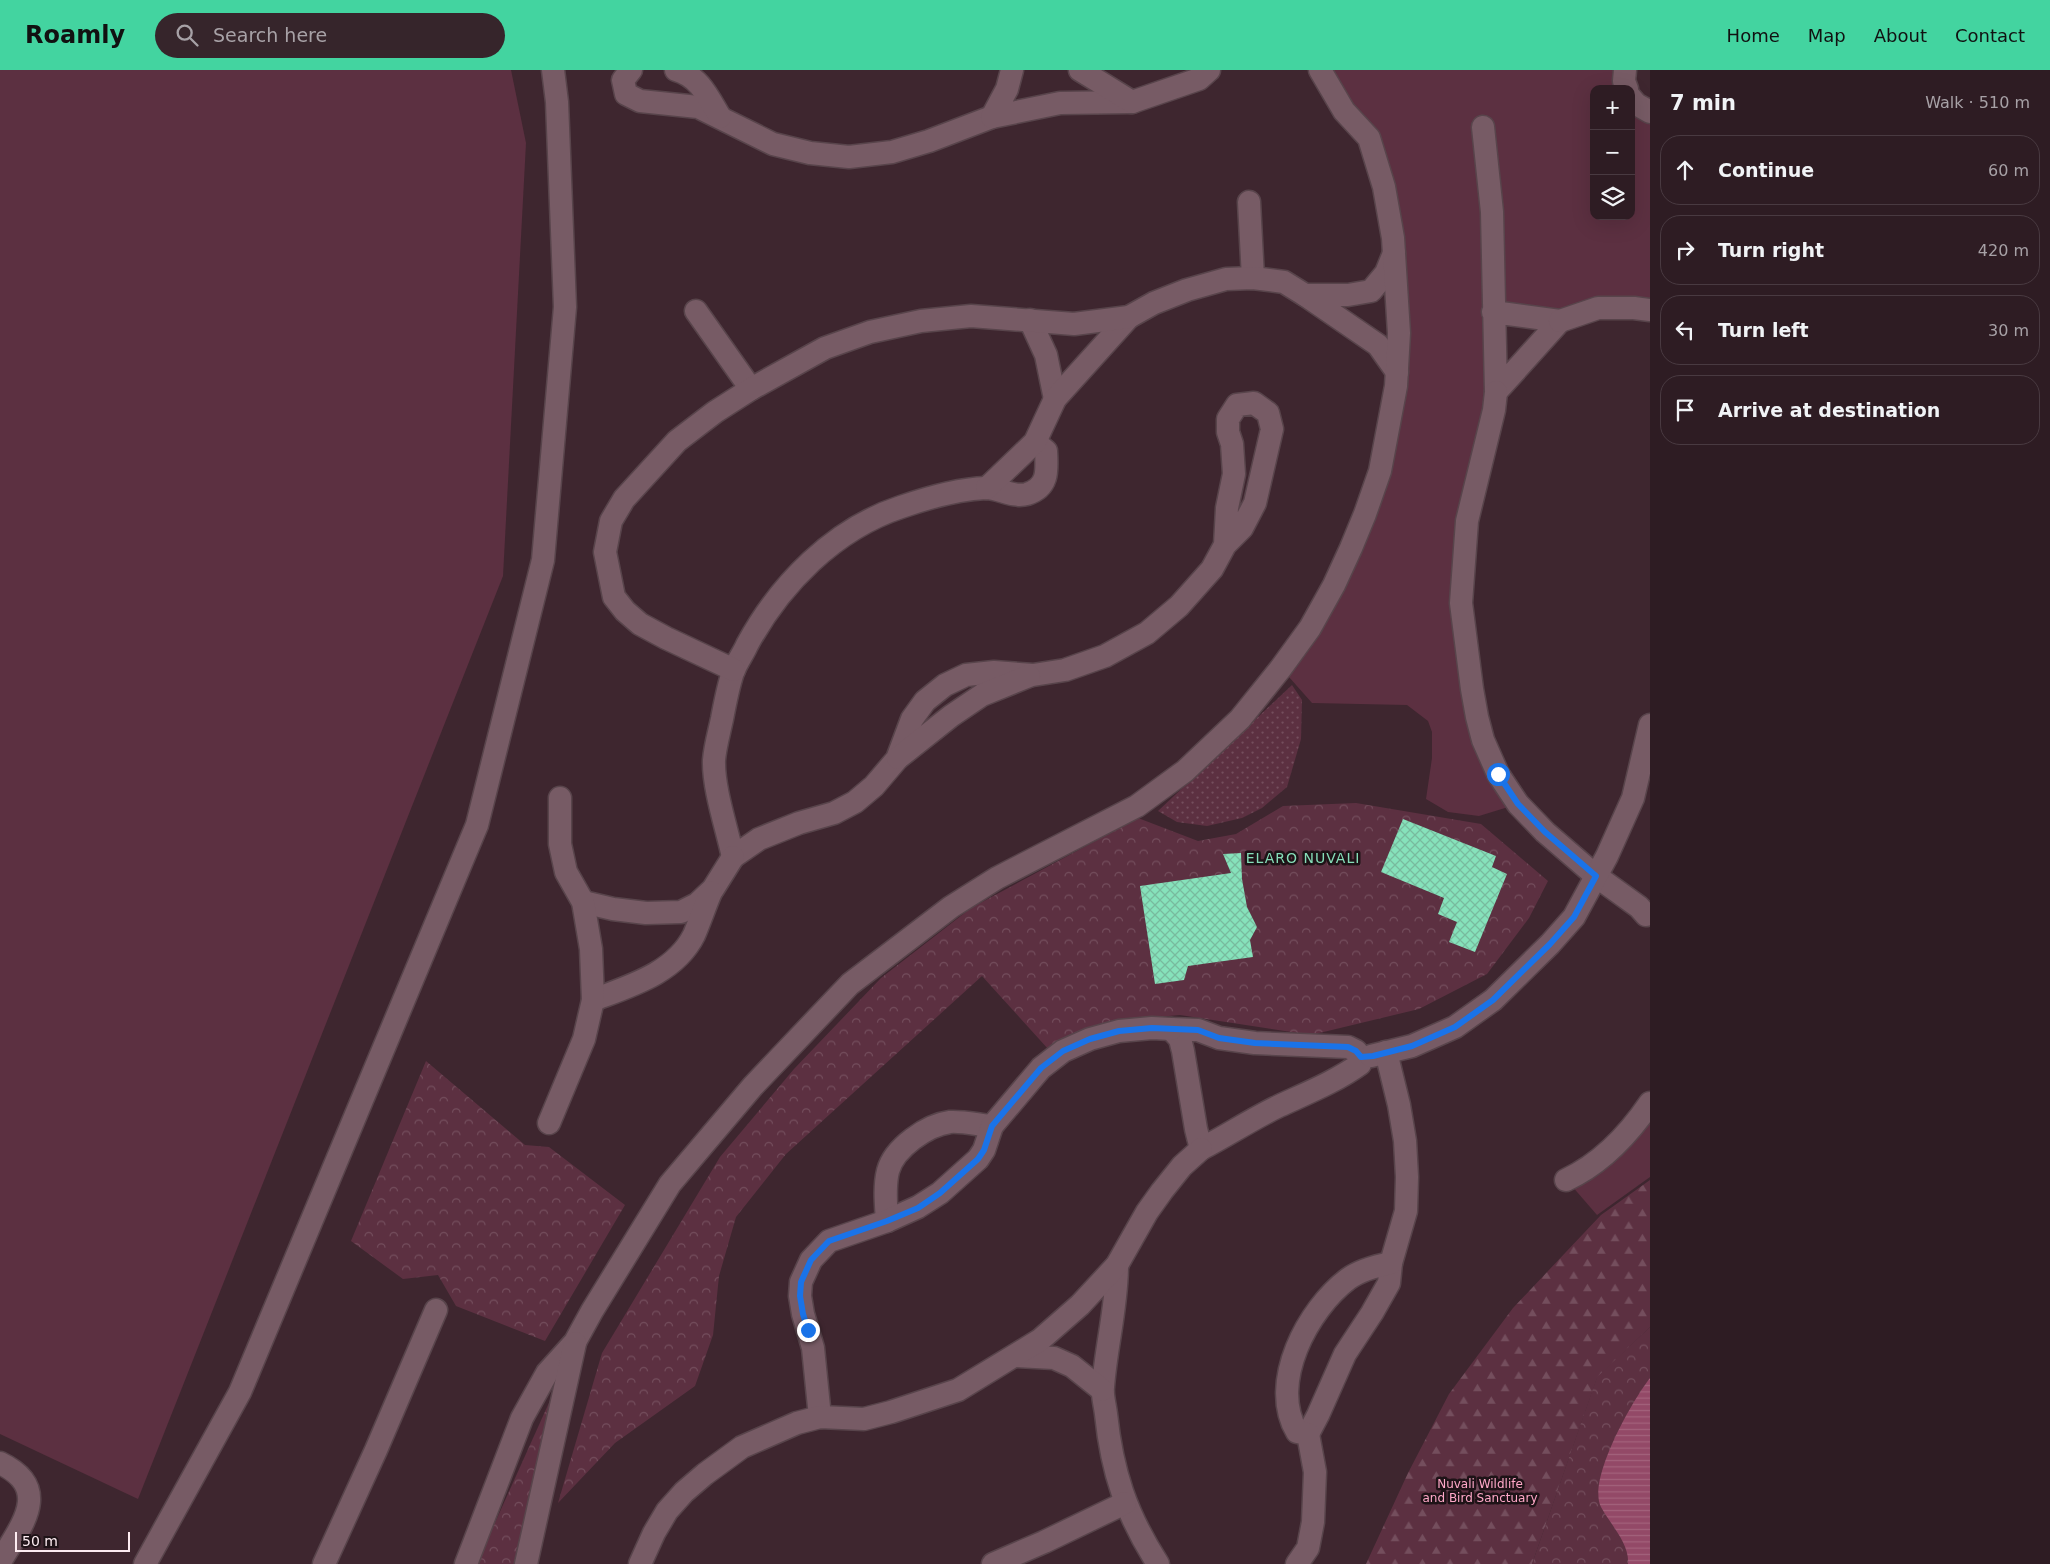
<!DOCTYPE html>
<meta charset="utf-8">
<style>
body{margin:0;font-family:"DejaVu Sans",sans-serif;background:#36252b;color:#f1f3f6}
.controls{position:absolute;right:15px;top:15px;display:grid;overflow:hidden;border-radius:10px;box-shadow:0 5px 20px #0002}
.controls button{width:45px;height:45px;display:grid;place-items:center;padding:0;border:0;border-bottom:1px solid #493a41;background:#2e1c23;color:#f1f3f6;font:25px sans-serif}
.scale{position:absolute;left:15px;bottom:12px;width:115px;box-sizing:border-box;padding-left:5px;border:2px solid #fdecf1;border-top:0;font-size:14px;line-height:18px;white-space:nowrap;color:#fdecf1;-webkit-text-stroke:4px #1e1317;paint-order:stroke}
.stop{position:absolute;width:15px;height:15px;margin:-11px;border:4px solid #1a73e8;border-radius:50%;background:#fff}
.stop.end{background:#1a73e8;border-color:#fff;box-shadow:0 1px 5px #0008}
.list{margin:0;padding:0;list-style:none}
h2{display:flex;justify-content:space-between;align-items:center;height:65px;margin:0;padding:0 20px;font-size:21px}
h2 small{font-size:16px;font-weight:400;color:#a7a1a6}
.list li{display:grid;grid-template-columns:32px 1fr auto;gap:15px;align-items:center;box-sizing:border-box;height:70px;margin:0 10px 10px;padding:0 10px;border:1px solid #493a41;border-radius:20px}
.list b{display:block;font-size:19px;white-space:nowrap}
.list em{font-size:16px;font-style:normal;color:#a7a1a6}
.icon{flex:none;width:28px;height:28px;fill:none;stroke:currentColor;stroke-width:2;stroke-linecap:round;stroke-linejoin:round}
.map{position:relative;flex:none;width:1650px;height:1494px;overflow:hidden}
header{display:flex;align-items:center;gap:30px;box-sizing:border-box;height:70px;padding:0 25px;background:#43d4a0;color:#111}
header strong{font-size:24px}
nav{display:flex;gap:28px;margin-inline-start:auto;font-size:18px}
.search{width:350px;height:45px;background:#36252b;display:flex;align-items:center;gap:12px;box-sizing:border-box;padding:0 18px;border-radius:28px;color:#a7a1a6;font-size:19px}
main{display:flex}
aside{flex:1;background:#2e1c23}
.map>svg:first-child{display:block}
</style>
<header>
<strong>Roamly</strong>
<div class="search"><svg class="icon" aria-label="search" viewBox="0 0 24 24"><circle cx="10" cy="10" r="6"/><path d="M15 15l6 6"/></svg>Search here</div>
<nav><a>Home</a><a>Map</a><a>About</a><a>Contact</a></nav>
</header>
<main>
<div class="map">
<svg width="1650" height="1494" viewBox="0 0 1650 1494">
<defs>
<pattern id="forest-firs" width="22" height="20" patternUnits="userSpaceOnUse" patternTransform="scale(1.25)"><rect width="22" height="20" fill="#5c3041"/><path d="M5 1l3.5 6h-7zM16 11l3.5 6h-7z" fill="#744e5d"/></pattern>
<pattern id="park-crowns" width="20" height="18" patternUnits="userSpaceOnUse" patternTransform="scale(1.25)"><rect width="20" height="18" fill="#5c3041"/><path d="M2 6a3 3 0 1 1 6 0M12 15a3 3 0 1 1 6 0" fill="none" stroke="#744e5d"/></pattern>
<pattern id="garden-dots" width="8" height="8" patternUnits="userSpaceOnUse" patternTransform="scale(1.25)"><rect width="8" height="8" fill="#5c3041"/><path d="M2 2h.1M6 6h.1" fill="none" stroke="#744e5d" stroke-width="1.8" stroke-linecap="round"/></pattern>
<pattern id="water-rules" width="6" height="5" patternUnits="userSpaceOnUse" patternTransform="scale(1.25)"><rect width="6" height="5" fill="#934967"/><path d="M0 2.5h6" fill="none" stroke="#a3637d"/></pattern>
<pattern id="building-cross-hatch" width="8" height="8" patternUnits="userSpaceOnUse" patternTransform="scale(1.25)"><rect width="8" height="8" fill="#86e2bb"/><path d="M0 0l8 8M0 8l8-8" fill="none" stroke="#78bb9e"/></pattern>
</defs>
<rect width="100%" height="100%" fill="#3e262f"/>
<!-- grass -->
<g fill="#5c3041">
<polygon points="0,0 511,0 526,73 503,506 138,1429 0,1364"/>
<polygon points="1320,0 1625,0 1627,19 1594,19 1594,146 1631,146 1631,28 1650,42 1650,240 1493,242 1496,322 1467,451 1477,647 1518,734 1479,746 1448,742 1426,729 1432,688 1432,662 1428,651 1407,635 1312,633 1281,598 1334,515 1396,316 1384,117"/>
<polygon points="1650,1044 1650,1107 1597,1145 1571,1115"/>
</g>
<!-- forest -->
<polygon fill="url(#forest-firs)" points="1650,1110 1650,1257 1597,1308 1532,1494 1366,1494 1408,1403 1449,1324 1513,1238 1601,1145"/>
<!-- park -->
<g fill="url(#park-crowns)">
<polygon points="1356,733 1481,754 1548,811 1529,848 1487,904 1419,939 1311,965 1180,945 1122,950 1049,980 982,906 786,1084 736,1147 719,1206 713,1265 695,1316 615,1373 558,1433 602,1283 720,1087 794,999 881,908 971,838 1138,748 1198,771 1236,764 1283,736"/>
<polygon points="426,991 525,1075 549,1077 625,1135 545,1271 456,1236 438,1205 403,1209 351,1171"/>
<polygon points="1650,1257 1650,1494 1532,1494 1597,1307"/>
<polygon points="561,1306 517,1494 478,1494 480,1486"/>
</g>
<!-- garden -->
<polygon fill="url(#garden-dots)" points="1292,615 1302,630 1301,669 1287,717 1262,738 1242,748 1207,756 1177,752 1158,741"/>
<!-- water -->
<path fill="url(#water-rules)" d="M1650,1308V1494H1628C1630,1474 1610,1454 1601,1437C1587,1410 1632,1331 1650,1308Z"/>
<!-- building -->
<g fill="url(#building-cross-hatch)">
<polygon points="1403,749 1496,786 1492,797 1507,804 1475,882 1449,872 1457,852 1438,844 1444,828 1381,802"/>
<polygon points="1241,783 1242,809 1247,837 1257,857 1250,870 1253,887 1188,896 1184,910 1155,914 1140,816 1231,803 1223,784"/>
</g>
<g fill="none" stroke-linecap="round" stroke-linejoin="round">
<defs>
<g id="minor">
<polyline points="631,0 623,10 626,24 640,31 698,37 773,74 810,83 849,87 892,82 929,71 992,47"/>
<path d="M676,0C700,7 708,27 720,47"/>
<polyline points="1012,0 1007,19 992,47 1060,33 1132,32"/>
<polyline points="1080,0 1132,32 1199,9 1209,0"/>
<polyline points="1625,0 1624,11 1627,19"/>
<polyline points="1631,28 1636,34 1650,42"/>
<polyline points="1483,57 1492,142 1496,322 1560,251 1493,242"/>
<polyline points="1249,132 1253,208"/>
<polyline points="1305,225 1378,275 1397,302"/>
<polyline points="696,241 751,319"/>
<polyline points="1030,250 1046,285 1055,329"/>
<polyline points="1560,251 1598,238 1634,238 1650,240"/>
<polyline points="1496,322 1494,340 1467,451 1461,533 1472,619 1477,647 1483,670 1498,704 1518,734 1545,762 1596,806 1639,837 1646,845"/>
<path d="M1035,372L1046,381C1047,400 1049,417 1027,424C1013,428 999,418 986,418C958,419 927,428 901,437C834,459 780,514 747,575C743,584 737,592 733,602C728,617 725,633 722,649C719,663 715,677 714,690C713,718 727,759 733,787L759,769L799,753L834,743L855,732L874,716L897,689L912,649L925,631L945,615L966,605L994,602L1033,605L1065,600L1105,586L1147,563L1179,536L1212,499L1225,475L1242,458L1255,433L1272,359L1268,343L1254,333L1237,335L1228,349V362L1232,374L1234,404L1227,438L1225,475"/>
<polyline points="987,418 1035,372 1055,329 1129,247"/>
<polyline points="734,600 666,568 640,554 625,541 614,527 605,482 611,451 624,429 677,371 715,342 751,319 825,278 870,262 921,251 971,246 1074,254 1129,247 1154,233 1187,220 1226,209 1253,208 1284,212 1305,225 1348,225 1371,221 1386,203 1394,183"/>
<polyline points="898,688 951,646 982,625 1029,606"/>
<polyline points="583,832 613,839 646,843 681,842 697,834 713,819 733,787"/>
<path d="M593,930C630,916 675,903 694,865C700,851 705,836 711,822"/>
<path d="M1171,959L1198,960L1219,968L1255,973L1348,977L1356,981L1361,987L1360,994C1335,1012 1307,1023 1279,1036C1252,1049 1228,1065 1201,1079L1196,1059L1183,981L1180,969Z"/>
<polyline points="1371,986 1412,976 1455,957 1493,930 1550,874 1574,847 1607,786 1633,728 1650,655"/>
<polyline points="549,1053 584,969 593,930 591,879 583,832 566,802 560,774 560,728"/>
<path d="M1566,1110C1600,1094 1629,1064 1650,1033"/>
<path d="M887,1151C886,1135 884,1117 888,1101C894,1078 927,1055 950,1052C963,1051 979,1055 992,1056"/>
<path d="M1117,1195C1117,1237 1106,1276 1103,1317C1102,1326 1105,1335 1106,1344C1112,1402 1126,1444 1158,1494"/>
<polyline points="1016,1286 1054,1288 1072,1296 1102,1320"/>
<polyline points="820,1347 813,1278 803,1244 800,1226 801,1212 811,1190 829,1171 887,1151 918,1137 940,1123 978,1089 984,1080 992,1056 1041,998 1063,981 1090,969 1119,961 1152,958 1171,959"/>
<polyline points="1308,1364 1318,1345 1345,1284 1372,1243 1389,1213 1391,1193"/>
<path d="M0,1393C54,1419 20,1457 0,1492"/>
<polyline points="145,1494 240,1322 477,755 543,490 565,237 557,32 553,0"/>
<polyline points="324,1494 376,1380 436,1240"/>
<polyline points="466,1494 522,1348 547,1303 575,1272 592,1241 670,1114 753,1016 850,914 951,837 997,808 1137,736 1185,701 1240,649 1281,598 1310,558 1334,515 1351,478 1365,444 1380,401 1396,316 1399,263 1393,168 1384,117 1369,68 1344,41 1320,0"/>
<polyline points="526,1494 575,1273"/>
<polyline points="640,1494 654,1463 667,1441 684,1422 705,1404 742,1377 797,1353 820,1347 864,1349 891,1342 958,1320 1040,1270 1080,1235 1117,1195 1147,1142 1162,1121 1182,1096 1201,1079"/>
<polyline points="993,1494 1044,1472 1125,1433"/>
<path d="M1297,1494L1308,1478L1313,1452L1315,1402L1308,1364L1297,1362C1268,1313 1308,1239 1348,1209C1360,1200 1376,1196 1391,1193L1406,1141L1407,1107L1405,1071L1399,1035L1386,982"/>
</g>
</defs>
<!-- minor casing -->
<use href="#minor" stroke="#58444b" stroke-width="25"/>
<!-- minor -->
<use href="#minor" stroke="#775b65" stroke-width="22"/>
</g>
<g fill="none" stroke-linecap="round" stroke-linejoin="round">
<!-- route -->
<polyline stroke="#1a73e8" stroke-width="6" points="808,1260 803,1244 800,1226 801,1212 811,1190 829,1171 887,1151 918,1138 940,1123 978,1089 984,1080 992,1056 1041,998 1063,981 1090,969 1119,961 1152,958 1198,960 1219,968 1255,973 1348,977 1356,981 1361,987 1373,986 1412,976 1455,957 1493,930 1550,874 1574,847 1596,806 1545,762 1518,734 1498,704"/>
</g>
<g text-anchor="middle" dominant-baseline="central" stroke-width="5" stroke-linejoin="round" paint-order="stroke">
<!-- park labels -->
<g font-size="12" fill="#ffa8c8" stroke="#1e1317">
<text x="1480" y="1414">Nuvali Wildlife<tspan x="1480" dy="14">and Bird Sanctuary</tspan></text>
</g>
<!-- neighbourhood labels -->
<g font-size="14" letter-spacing="1" fill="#86ddb8" stroke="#1e1317">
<text x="1303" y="788">ELARO NUVALI</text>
</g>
</g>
</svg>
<div class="controls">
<button>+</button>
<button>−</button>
<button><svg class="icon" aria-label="layers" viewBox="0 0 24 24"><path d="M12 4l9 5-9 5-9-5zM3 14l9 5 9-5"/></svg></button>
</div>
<div class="scale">50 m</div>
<div class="stop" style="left:1498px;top:704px"></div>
<div class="stop end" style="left:808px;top:1260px"></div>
</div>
<aside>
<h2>7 min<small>Walk · 510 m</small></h2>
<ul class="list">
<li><svg class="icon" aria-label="ahead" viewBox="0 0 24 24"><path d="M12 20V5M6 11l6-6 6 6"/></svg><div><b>Continue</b></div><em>60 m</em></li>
<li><svg class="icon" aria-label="right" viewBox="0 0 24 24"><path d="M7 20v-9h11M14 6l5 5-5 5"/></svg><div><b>Turn right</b></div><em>420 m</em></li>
<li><svg class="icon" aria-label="left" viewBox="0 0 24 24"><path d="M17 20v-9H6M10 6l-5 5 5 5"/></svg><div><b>Turn left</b></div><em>30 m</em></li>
<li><svg class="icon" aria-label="arrive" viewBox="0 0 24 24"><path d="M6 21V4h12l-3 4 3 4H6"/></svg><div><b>Arrive at destination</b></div></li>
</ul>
</aside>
</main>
